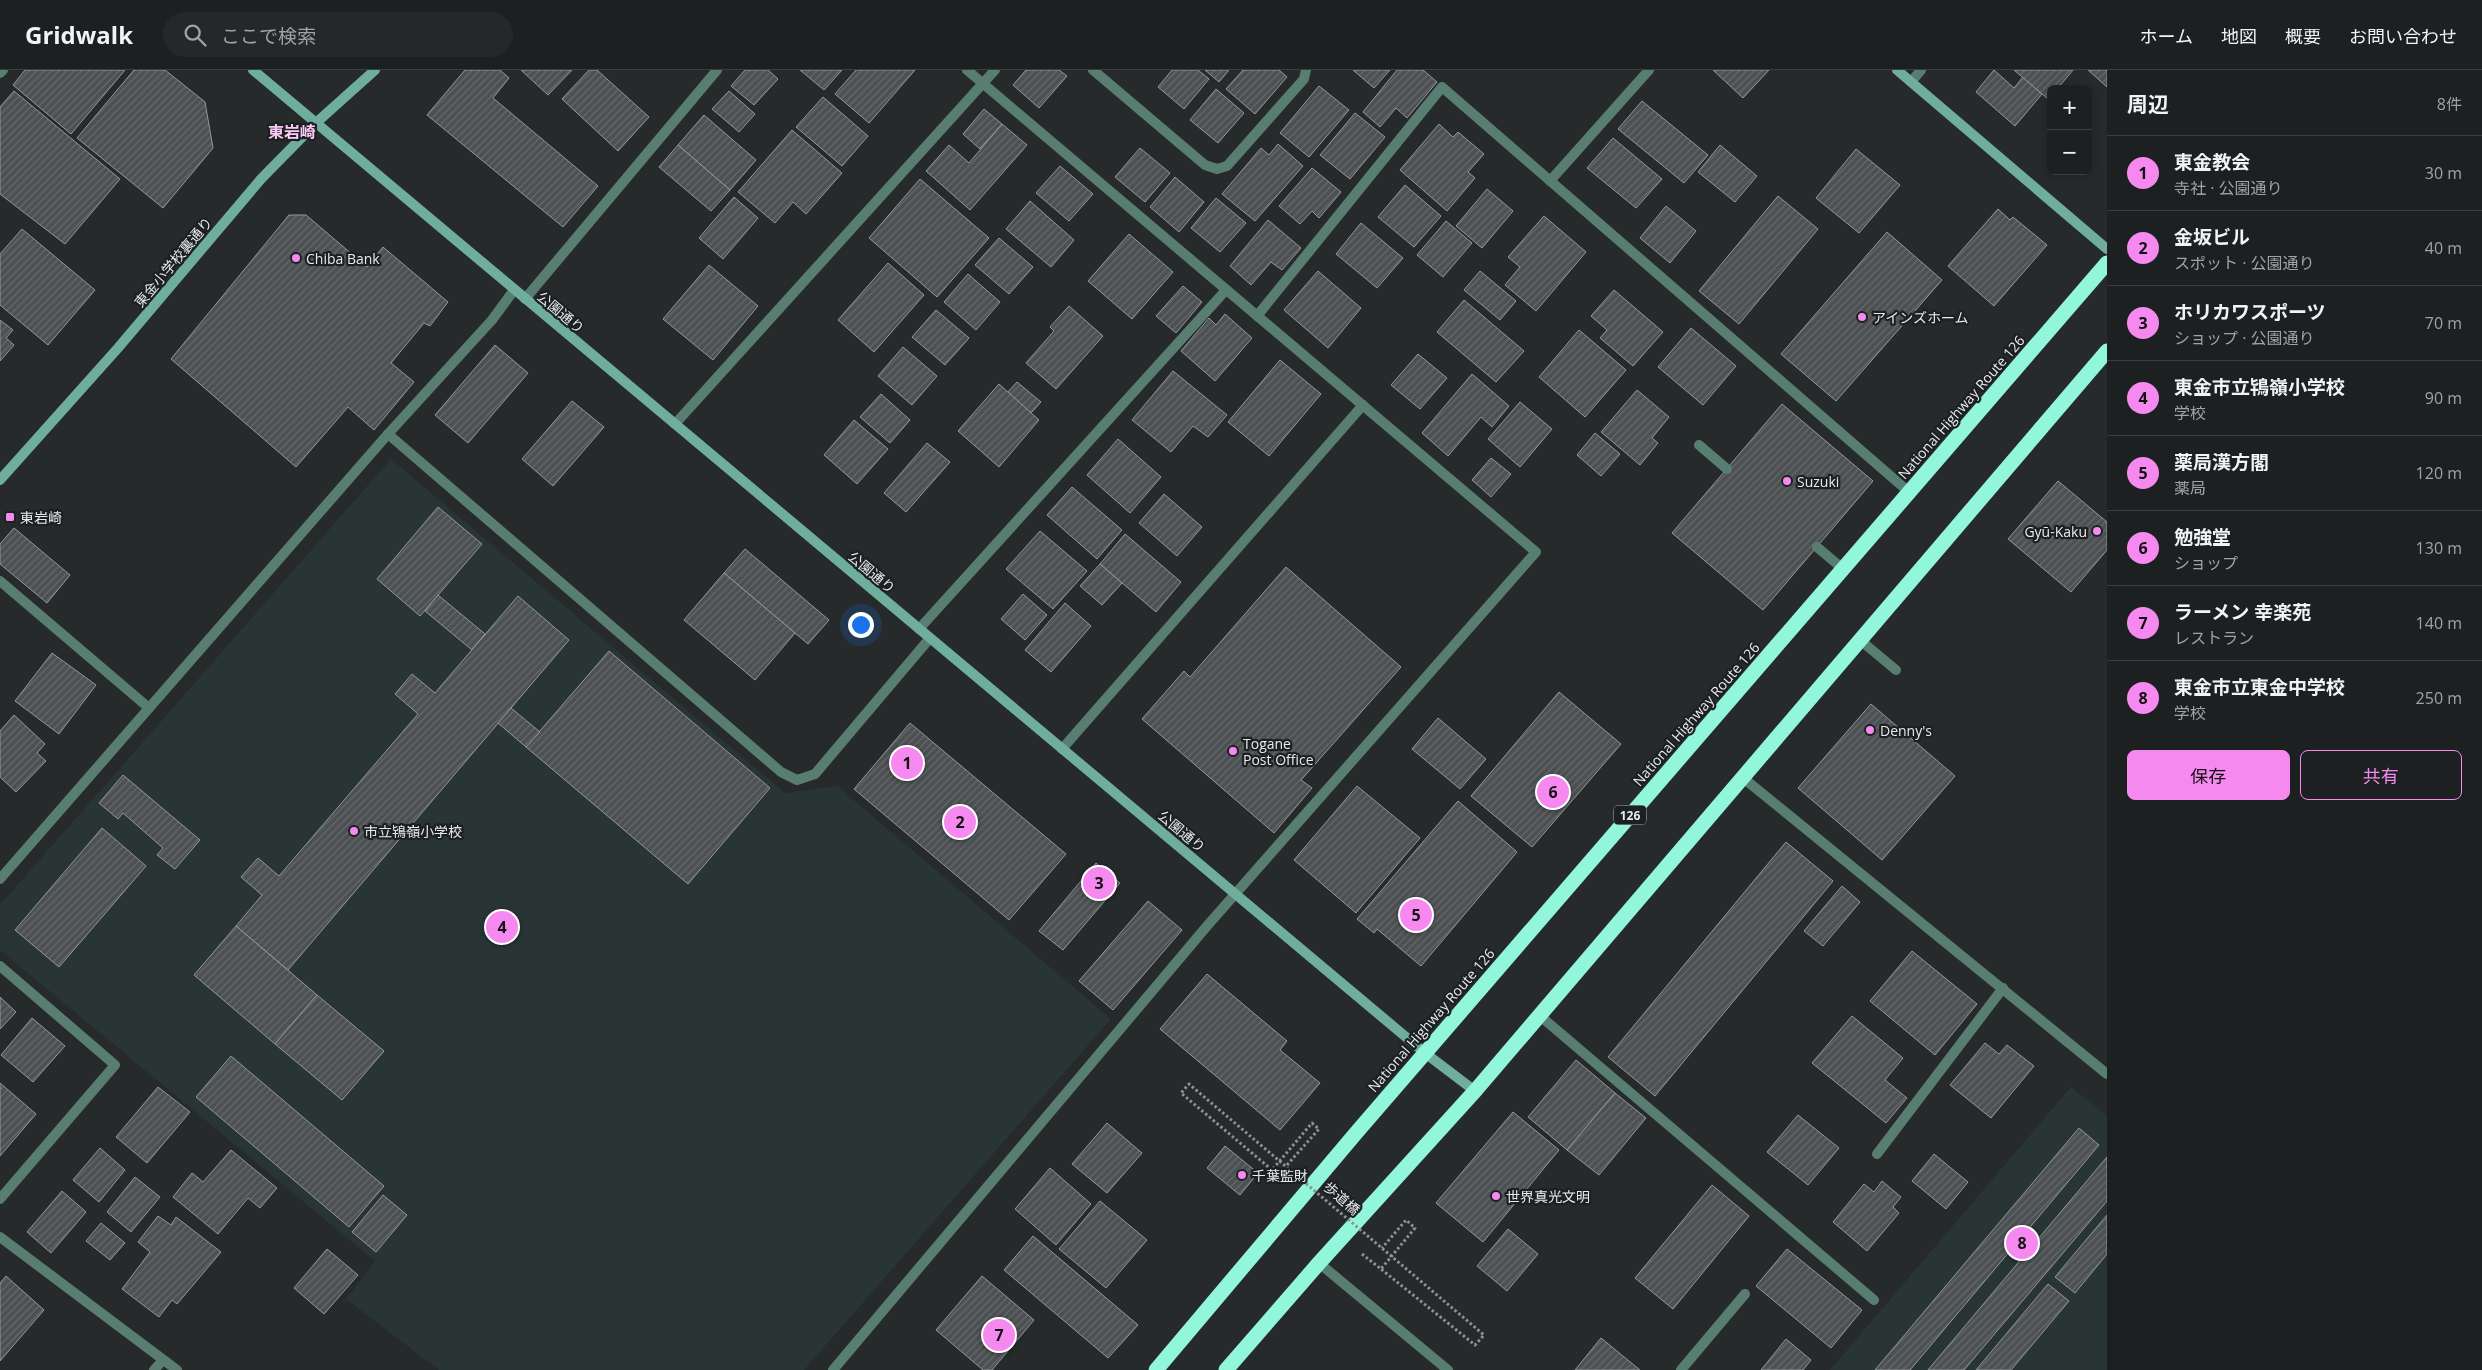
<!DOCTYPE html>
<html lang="ja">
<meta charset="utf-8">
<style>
body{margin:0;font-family:"Open Sans","Noto Sans JP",sans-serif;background:#252829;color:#f1f3f6}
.controls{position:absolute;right:15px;top:15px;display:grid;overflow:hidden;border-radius:8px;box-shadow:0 2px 8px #0003}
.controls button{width:45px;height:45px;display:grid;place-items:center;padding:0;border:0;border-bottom:1px solid #3a3e3e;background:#1c2020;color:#f1f3f6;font:25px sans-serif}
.you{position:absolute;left:860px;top:554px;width:18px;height:18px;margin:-12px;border:4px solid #fff;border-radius:50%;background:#1a73e8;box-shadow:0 0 0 8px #1a73e833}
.badge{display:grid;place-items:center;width:32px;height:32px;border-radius:50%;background:#f589ef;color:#111;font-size:16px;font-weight:700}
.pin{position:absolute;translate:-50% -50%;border:2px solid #fff;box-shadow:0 1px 5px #0006}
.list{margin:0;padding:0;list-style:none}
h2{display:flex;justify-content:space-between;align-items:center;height:65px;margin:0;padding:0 20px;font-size:21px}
h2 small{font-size:16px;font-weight:400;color:#a0a3a5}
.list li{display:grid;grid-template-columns:32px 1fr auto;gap:15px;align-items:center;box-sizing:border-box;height:75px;padding:0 20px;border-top:1px solid #3a3e3e}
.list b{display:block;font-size:19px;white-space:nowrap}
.list p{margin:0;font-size:16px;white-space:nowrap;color:#a0a3a5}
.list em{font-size:16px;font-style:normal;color:#a0a3a5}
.actions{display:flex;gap:10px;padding:15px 20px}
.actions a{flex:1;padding:11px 0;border:1px solid #f589ef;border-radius:8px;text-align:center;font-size:18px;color:#f589ef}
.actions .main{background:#f589ef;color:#111}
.icon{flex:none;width:28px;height:28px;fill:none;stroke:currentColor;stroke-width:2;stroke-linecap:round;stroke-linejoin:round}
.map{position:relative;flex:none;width:2107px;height:1300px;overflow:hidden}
header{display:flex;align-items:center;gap:30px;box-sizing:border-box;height:70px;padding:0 25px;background:#1c2020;border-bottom:1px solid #3a3e3e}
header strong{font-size:24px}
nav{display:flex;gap:28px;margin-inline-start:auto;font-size:18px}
.search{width:350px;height:45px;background:#252829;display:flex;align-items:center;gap:12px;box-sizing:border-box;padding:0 18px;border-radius:28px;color:#a0a3a5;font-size:19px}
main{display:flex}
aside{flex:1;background:#1c2020}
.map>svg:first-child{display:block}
</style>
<header>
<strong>Gridwalk</strong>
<div class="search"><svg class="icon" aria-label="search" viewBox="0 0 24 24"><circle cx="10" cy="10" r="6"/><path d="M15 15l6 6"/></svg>ここで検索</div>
<nav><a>ホーム</a><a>地図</a><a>概要</a><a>お問い合わせ</a></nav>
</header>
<main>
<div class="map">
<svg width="2107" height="1300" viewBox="0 0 2107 1300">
<defs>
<pattern id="building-hatch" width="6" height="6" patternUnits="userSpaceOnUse" patternTransform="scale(1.25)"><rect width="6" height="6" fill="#4c5052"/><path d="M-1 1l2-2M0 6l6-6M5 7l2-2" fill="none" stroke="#66696b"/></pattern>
</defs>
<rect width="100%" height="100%" fill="#262a2a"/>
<!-- built -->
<g fill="#293535">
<polygon points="391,389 785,723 837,716 1111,949 804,1300 439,1300 346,1229 375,1191 0,880 0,835"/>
<polygon points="2071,1017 2107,1046 2107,1300 1830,1300"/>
</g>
<!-- building -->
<g fill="url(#building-hatch)" stroke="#93989a">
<polygon points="25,0 125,0 71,64 13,15"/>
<polygon points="134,0 165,0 205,32 213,78 163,138 77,68"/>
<polygon points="465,0 500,0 509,8 493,28 598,116 563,157 427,45"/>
<polygon points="521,0 572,0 548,25"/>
<polygon points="589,0 597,0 649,47 618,81 562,29"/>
<polygon points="745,0 768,0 778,9 754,35 731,16"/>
<polygon points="800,0 842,0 824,20"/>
<polygon points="856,0 915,0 869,53 835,24"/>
<polygon points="1026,0 1059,0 1067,6 1039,38 1013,15"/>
<polygon points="1172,0 1198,0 1209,9 1184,39 1158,17"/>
<polygon points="1205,0 1229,0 1219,12"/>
<polygon points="1243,0 1279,0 1287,7 1255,44 1226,19"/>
<polygon points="1353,0 1390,0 1374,18"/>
<polygon points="1397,0 1423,0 1437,12 1407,48 1396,38 1380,57 1363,42"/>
<polygon points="1713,0 1769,0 1743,28"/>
<polygon points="1994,0 2014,18 2023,7 2042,24 2015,56 1976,22"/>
<polygon points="2014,0 2073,0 2057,19 2051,19 2051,26 2048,29"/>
<polygon points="2088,0 2107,0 2107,17"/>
<polygon points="1319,16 1349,40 1309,87 1280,63"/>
<polygon points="1216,19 1244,43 1218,73 1190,50"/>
<polygon points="14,21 120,109 65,174 0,124 0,37"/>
<polygon points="729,21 755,44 739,62 712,39"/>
<polygon points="823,27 868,66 842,96 796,57"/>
<polygon points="1642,31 1708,85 1684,113 1618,59"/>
<polygon points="984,39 1002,54 980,79 963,64"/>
<polygon points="1355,43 1385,67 1350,109 1320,85"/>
<polygon points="704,45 756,90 730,120 678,75"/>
<polygon points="1002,54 1027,75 970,140 926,101 949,75 969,93"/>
<polygon points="1439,54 1453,67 1458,62 1484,84 1468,102 1475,108 1447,141 1400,100"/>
<polygon points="792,60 842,103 806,144 793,132 775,153 738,122"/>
<polygon points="1613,68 1662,109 1636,138 1587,98"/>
<polygon points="1278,74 1303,96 1255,151 1222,124 1261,78 1269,85"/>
<polygon points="678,75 730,120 711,141 659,97"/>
<polygon points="1720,75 1757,106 1735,132 1698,102"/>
<polygon points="1140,78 1170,103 1145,132 1115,107"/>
<polygon points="1856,79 1900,115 1859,163 1816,128"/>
<polygon points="1060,96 1093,124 1069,151 1036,123"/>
<polygon points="1312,98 1341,122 1319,148 1312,141 1300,154 1279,136"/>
<polygon points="1175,107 1204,132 1179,162 1150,137"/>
<polygon points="920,109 989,168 937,227 869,168"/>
<polygon points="1405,115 1441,146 1414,177 1378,147"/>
<polygon points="1487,119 1513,141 1482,178 1456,156"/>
<polygon points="1778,126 1818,159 1739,254 1699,221"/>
<polygon points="734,127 758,148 723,189 699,168"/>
<polygon points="1216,128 1246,153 1220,182 1191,158"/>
<polygon points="1030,131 1074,170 1051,197 1006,159"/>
<polygon points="1666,136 1696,161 1670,193 1640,168"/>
<polygon points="1998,139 2010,150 2013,147 2047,175 1994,236 1948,196"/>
<polygon points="289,145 306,145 367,197 383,177 448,232 430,256 424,253 391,293 414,312 374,360 348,337 296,397 171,289"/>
<polygon points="1544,146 1586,182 1536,241 1505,215 1520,197 1508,187"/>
<polygon points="1268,150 1301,178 1282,200 1271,192 1251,215 1230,196"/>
<polygon points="1446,151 1472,173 1443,207 1417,185"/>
<polygon points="1361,153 1403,188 1377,218 1336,184"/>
<polygon points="22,159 95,220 48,275 0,235 0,184"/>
<polygon points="1887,162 1942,210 1836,331 1781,284"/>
<polygon points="1129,164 1173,202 1132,249 1088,211"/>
<polygon points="999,168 1033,197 1009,224 975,195"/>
<polygon points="888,193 924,225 874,282 838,250"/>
<polygon points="709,195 758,236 713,290 663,249"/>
<polygon points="1318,201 1361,238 1328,278 1284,240"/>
<polygon points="1480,201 1516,231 1500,250 1464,220"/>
<polygon points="968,204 1000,232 976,260 944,232"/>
<polygon points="1183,216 1202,232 1176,263 1156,246"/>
<polygon points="1614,220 1663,262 1633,296 1600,268 1607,260 1591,246"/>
<polygon points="1464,230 1524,281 1496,312 1437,262"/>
<polygon points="1069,236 1103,266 1056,319 1026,293 1054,261 1050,257"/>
<polygon points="936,240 969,268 945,295 912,267"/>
<polygon points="1225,244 1252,268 1215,311 1181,281 1209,248 1216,255"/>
<polygon points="0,250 13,260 6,268 14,275 0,291"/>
<polygon points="1691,258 1736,296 1703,335 1658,297"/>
<polygon points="1579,260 1626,300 1585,347 1539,307"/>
<polygon points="495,275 528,303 468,373 435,345"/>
<polygon points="903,277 937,306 912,335 878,306"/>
<polygon points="1418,284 1447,308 1420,339 1391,315"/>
<polygon points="1280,290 1321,324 1269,386 1228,352"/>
<polygon points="1173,301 1227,345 1208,367 1193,356 1171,382 1132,350"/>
<polygon points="1472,304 1509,336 1492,357 1481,347 1448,386 1422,363"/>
<polygon points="1017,312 1041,332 1031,343 1007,323"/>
<polygon points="999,314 1039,350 999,397 958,361"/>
<polygon points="1637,320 1669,347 1652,368 1658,373 1640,395 1601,362"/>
<polygon points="881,324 910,350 890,373 860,347"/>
<polygon points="572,331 604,357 553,416 522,389"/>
<polygon points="1520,332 1552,359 1520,397 1488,369"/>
<polygon points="1782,334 1873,411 1763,540 1672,463"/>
<polygon points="854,350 888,379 857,414 824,385"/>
<polygon points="1595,363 1620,384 1601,406 1577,385"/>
<polygon points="1118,369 1161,407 1130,443 1087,405"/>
<polygon points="927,373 950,392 906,442 884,423"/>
<polygon points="1491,388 1511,404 1491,427 1472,410"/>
<polygon points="2058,411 2107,452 2107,480 2071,522 2008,469"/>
<polygon points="1072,417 1122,460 1097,489 1047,445"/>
<polygon points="1164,424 1202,457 1177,486 1139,453"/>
<polygon points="438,437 482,474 420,546 377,509"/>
<polygon points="14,458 70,505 47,533 0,494 0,474"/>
<polygon points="1040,461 1087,501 1053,539 1006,499"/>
<polygon points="1125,464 1181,512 1156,542 1100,494"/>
<polygon points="745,479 829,550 808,574 724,503"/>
<polygon points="1100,494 1122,513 1102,535 1080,516"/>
<polygon points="1286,497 1401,597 1301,710 1312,718 1274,763 1142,649 1184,601 1190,607"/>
<polygon points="724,503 795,563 755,610 684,550"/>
<polygon points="1023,524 1047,545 1025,570 1001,549"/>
<polygon points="438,525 485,564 472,580 425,541"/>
<polygon points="518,526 569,570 288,900 236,856 262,825 241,807 258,788 279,806 418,644 395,624 412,604 435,623"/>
<polygon points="1065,533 1091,556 1051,602 1025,580"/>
<polygon points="609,581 770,718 688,814 526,677"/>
<polygon points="52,583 96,615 59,664 15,631"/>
<polygon points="1559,622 1621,674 1532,777 1471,726"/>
<polygon points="1871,634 1955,706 1882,790 1798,718"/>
<polygon points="511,638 540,662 526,677 498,653"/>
<polygon points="14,645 45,674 37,683 46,691 16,722 0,707 0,661"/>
<polygon points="1438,648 1486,689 1460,719 1412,679"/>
<polygon points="910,653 1066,784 1009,850 854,719"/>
<polygon points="123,705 200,770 175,799 157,785 163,778 123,743 118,749 99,733"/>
<polygon points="1357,716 1420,768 1356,843 1294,790"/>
<polygon points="1458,731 1517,782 1421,896 1377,859 1374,863 1357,849"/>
<polygon points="102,758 146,796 59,897 15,860"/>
<polygon points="1786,772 1833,811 1655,1026 1608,987"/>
<polygon points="1096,793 1120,813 1063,880 1039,861"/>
<polygon points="1842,816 1860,832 1823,876 1804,861"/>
<polygon points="1148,831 1182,860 1113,940 1079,911"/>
<polygon points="236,856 317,925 275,974 194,905"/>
<polygon points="1912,881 1977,934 1935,985 1870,931"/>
<polygon points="1207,904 1287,971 1280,980 1320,1013 1280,1060 1160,959"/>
<polygon points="317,925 384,981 342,1030 275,974"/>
<polygon points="0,927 16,942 0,959"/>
<polygon points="1852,946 1903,988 1885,1010 1907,1028 1886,1053 1812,993"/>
<polygon points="32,948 65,976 33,1012 1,985"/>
<polygon points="1985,973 1999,984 2007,975 2034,996 1991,1048 1950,1015"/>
<polygon points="231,986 384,1116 349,1157 196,1027"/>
<polygon points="1576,990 1615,1023 1567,1080 1528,1047"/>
<polygon points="0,1013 36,1044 0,1086"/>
<polygon points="158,1017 190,1042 147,1093 116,1067"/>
<polygon points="1615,1023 1646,1048 1599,1105 1567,1080"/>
<polygon points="1513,1042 1559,1080 1483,1172 1436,1133"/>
<polygon points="1798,1045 1839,1078 1808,1115 1767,1082"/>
<polygon points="1107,1053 1142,1083 1107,1123 1072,1094"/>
<polygon points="2079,1058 2099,1075 1910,1300 1875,1300"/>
<polygon points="1225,1076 1258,1103 1240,1125 1207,1098"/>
<polygon points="100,1078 125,1100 99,1132 73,1110"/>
<polygon points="231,1080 277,1118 260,1138 248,1128 218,1164 173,1127 192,1103 203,1112"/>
<polygon points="1934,1084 1968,1112 1946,1139 1912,1111"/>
<polygon points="2107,1087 2107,1131 1964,1300 1928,1300"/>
<polygon points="1050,1098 1091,1134 1056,1175 1015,1139"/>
<polygon points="135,1107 160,1127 131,1162 107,1142"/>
<polygon points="1882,1111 1901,1127 1893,1137 1899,1143 1867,1181 1833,1152 1864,1114 1874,1122"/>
<polygon points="1712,1115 1749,1146 1673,1239 1635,1208"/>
<polygon points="62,1121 86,1142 51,1183 27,1162"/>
<polygon points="383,1125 407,1145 376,1182 352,1162"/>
<polygon points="1100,1131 1147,1170 1106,1218 1059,1179"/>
<polygon points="2107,1145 2107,1184 2075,1223 2055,1207"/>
<polygon points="158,1146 171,1155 176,1147 221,1182 177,1234 172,1230 159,1247 122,1219 150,1182 138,1172"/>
<polygon points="101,1153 125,1173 110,1190 86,1171"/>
<polygon points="1508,1159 1538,1184 1507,1221 1477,1196"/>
<polygon points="1033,1166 1138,1255 1108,1288 1004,1200"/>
<polygon points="327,1179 358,1205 324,1244 294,1218"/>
<polygon points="1787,1179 1862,1240 1831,1278 1756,1216"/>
<polygon points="6,1206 44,1240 0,1291 0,1213"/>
<polygon points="982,1206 1034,1250 992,1300 983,1300 936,1260"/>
<polygon points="2048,1214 2069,1231 2011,1300 1976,1300"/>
<polygon points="1601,1268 1640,1300 1575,1300"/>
<polygon points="1786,1269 1811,1290 1803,1300 1761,1300"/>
</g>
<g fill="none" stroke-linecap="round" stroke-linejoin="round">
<!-- path -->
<g stroke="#8f9292" stroke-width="3" stroke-dasharray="2.5 2.5" stroke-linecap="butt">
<polyline points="1282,1109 1272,1100 1312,1053 1319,1059 1287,1095"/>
<polyline points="1362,1184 1381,1199 1415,1158 1406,1150 1382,1178"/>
</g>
<!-- lane -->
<g stroke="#587e72" stroke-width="10">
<polyline points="1699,375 1727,399"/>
<polyline points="1817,477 1843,499"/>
<polyline points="1860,570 1896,600"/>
<polyline points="1539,945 1874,1230"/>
<polyline points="1877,1084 2003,918"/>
<polyline points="1319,1193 1448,1300"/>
<polyline points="1681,1300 1745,1224"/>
</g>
<!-- street -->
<g stroke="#587e72" stroke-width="10">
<polyline points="1093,0 1205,95 1217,99 1227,96 1304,9 1306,0"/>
<polyline points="0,3 3,0"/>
<polyline points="1911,12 1921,0"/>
<polyline points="1550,111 1649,0"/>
<polyline points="525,229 717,0"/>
<polyline points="1257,246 1442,17 1909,422"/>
<polyline points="675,354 995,0"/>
<polyline points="388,364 781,702 797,710 815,704 930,568"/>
<polyline points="0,511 149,638"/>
<polyline points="919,559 1226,220"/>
<polyline points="1062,679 1363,335"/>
<polyline points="1742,707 2107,1004"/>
<polyline points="0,809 388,364 492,250 514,220"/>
<polyline points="0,896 115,995 0,1129"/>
<polyline points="0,1167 177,1300"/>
<polyline points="154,1300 163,1290"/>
<polyline points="833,1300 1207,856 1536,482 967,0"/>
</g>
<!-- secondary -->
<g stroke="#6fae9c" stroke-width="10">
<polyline points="253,0 1425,983 1475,1021"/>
<polyline points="1897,0 2107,179"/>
<polyline points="0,410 118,278 261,109 317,52 375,0"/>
</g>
<!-- highway -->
<g stroke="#91f6da" stroke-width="15">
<polyline points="1156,1300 1356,1063 2107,193"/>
<polyline points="1226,1300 1319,1193 1475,1021 2107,281"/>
</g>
<!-- path-bridge -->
<polyline stroke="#8f9292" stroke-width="3" stroke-dasharray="2.5 2.5" stroke-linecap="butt" points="1272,1100 1181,1023 1189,1014 1484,1265 1475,1275 1381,1199"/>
</g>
<!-- markers -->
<g fill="#f589ef" stroke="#1c2020" stroke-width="2">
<circle cx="296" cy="188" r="5"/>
<circle cx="1862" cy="247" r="5"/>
<circle cx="1787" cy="411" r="5"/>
<rect x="5" y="442" width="10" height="10" rx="2.5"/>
<circle cx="2097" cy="461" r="5"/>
<circle cx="1870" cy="660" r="5"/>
<circle cx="1233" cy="681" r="5"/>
<circle cx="354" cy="761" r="5"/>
<circle cx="1242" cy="1105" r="5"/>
<circle cx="1496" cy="1126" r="5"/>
</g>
<g text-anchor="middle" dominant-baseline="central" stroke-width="4.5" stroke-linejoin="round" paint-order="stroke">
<!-- shield labels -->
<rect fill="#1c2020" stroke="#abaeae" stroke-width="1" x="1614" y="735.5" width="32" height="19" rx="4"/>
<g font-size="12" font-weight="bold" fill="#e8ebeb">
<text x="1630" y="745">126</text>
</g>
<!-- poi labels -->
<g font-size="14" fill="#e8ebeb" stroke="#1c2020" text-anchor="start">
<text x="306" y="188">Chiba Bank</text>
<text x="1872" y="247">アインズホーム</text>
<text x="1797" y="411">Suzuki</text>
<text x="20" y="447">東岩崎</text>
<text x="2087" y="461" text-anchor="end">Gyū-Kaku</text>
<text x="1880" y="660">Denny's</text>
<text x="1243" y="673">Togane<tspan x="1243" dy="16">Post Office</tspan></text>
<text x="364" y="761">市立鴇嶺小学校</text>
<text x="1252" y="1105">千葉監財</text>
<text x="1506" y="1126">世界真光文明</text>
</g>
<!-- street labels -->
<g font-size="14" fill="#e8ebeb" stroke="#1c2020">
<text transform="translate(173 192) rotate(-50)">東金小学校裏通り</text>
<text transform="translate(561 242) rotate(40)">公園通り</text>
<text transform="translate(1961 337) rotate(-49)">National Highway Route 126</text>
<text transform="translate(872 502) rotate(40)">公園通り</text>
<text transform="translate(1696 644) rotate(-49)">National Highway Route 126</text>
<text transform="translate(1182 761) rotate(40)">公園通り</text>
<text transform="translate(1431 950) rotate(-49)">National Highway Route 126</text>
<text transform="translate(1342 1128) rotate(41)">歩道橋</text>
</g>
<!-- quarter labels -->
<g font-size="16" font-weight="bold" fill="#fbcaf7" stroke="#1c2020">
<text x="292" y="62">東岩崎</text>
</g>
</g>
</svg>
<div class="controls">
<button>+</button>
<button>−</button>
</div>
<div class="you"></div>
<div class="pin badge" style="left:907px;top:693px">1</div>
<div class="pin badge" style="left:960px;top:752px">2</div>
<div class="pin badge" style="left:1099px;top:813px">3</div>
<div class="pin badge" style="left:502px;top:857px">4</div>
<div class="pin badge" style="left:1416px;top:845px">5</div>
<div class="pin badge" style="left:1553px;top:722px">6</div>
<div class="pin badge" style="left:999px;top:1265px">7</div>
<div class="pin badge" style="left:2022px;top:1173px">8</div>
</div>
<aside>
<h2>周辺<small>8件</small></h2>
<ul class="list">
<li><span class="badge">1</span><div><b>東金教会</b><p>寺社 · 公園通り</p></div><em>30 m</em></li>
<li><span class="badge">2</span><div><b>金坂ビル</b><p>スポット · 公園通り</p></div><em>40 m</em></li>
<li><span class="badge">3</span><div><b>ホリカワスポーツ</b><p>ショップ · 公園通り</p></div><em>70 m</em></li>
<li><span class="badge">4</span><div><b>東金市立鴇嶺小学校</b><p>学校</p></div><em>90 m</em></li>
<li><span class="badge">5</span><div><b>薬局漢方閣</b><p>薬局</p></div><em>120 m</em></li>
<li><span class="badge">6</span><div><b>勉強堂</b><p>ショップ</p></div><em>130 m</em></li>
<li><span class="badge">7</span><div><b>ラーメン 幸楽苑</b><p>レストラン</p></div><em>140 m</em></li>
<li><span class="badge">8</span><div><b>東金市立東金中学校</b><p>学校</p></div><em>250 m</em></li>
</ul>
<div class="actions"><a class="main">保存</a><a>共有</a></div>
</aside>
</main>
